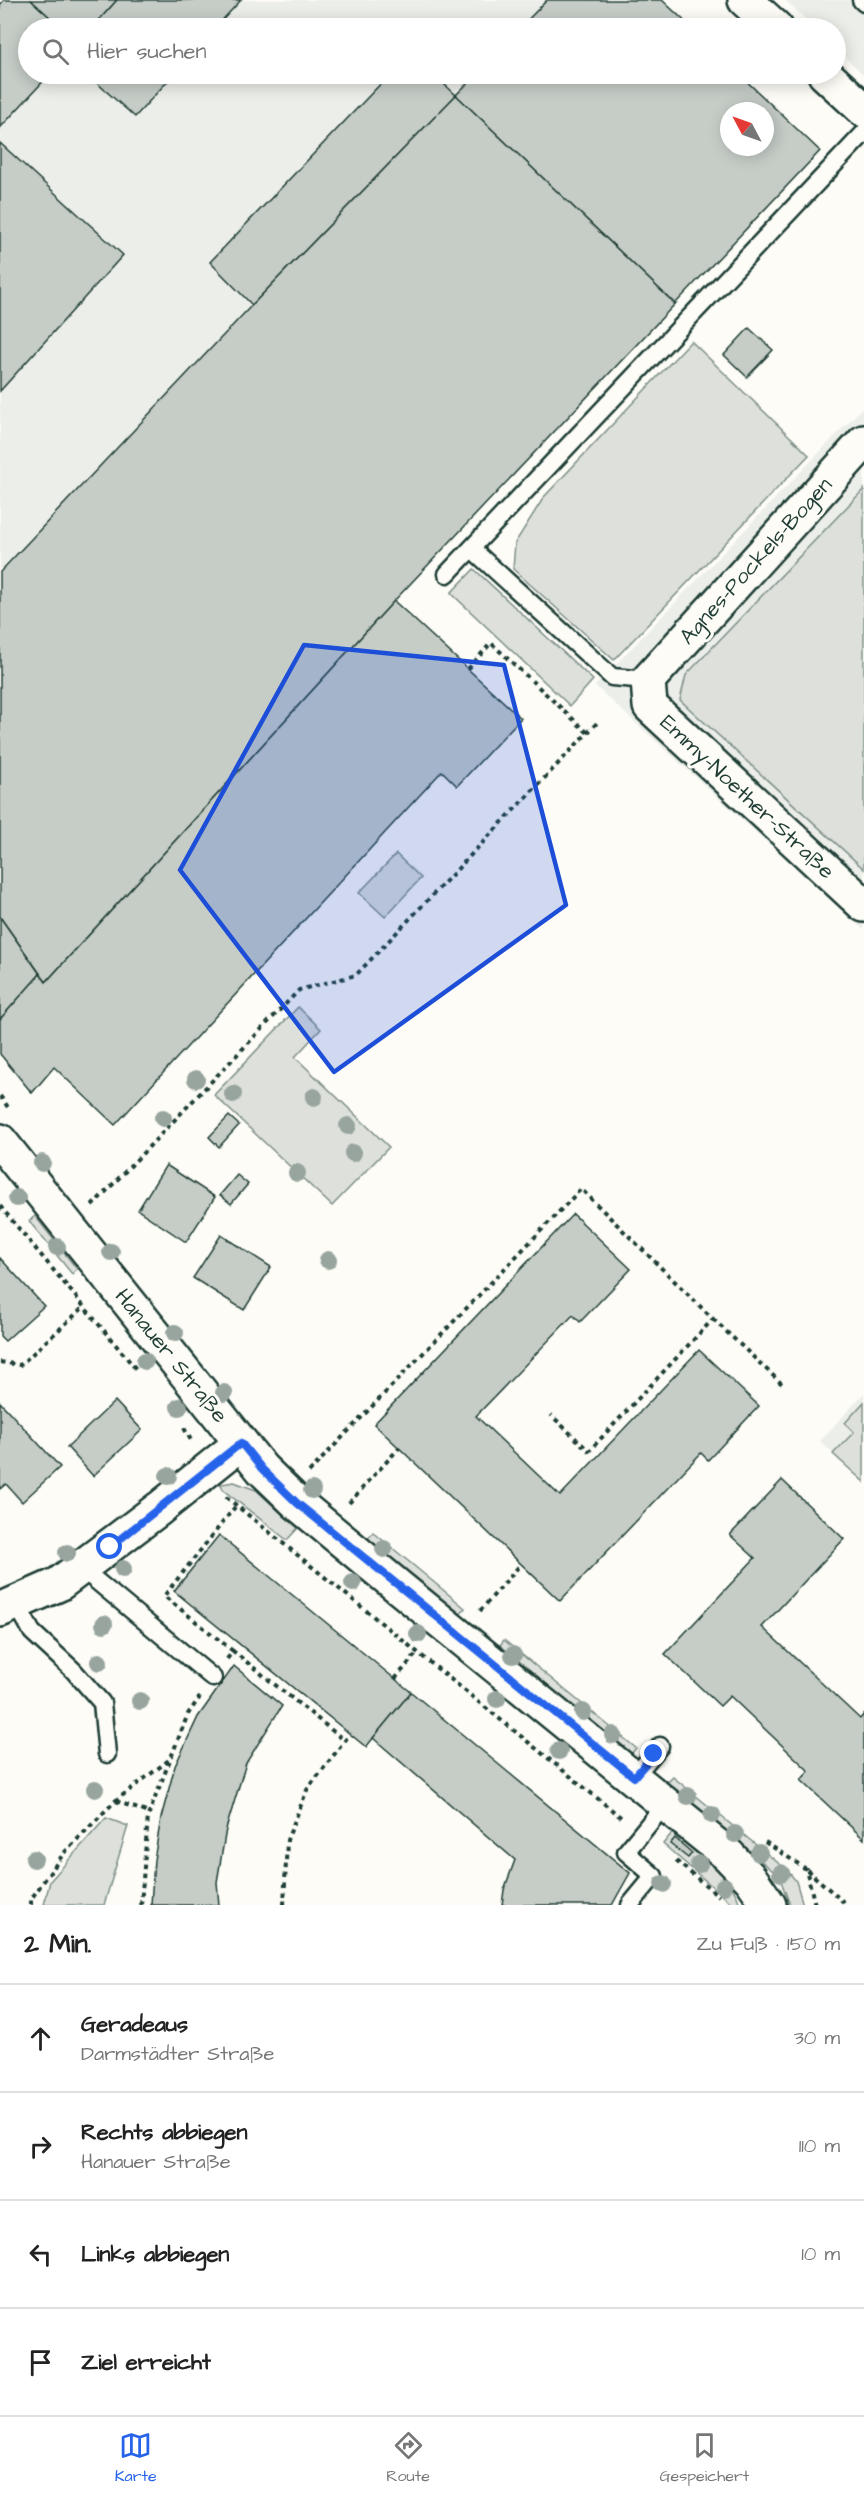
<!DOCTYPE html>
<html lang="de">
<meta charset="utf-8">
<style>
body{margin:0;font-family:"Architects Daughter",sans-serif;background:#f2f2f2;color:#222}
.compass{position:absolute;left:720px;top:102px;width:54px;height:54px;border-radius:50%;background:#fff;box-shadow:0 3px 15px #0003;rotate:311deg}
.stop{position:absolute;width:18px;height:18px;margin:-14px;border:4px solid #2563eb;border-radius:50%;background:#fff}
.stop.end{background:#2563eb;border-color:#fff;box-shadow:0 2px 6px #0008}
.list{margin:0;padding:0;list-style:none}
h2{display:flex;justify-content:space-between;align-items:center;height:78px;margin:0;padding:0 24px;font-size:26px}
h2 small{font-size:20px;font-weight:400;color:#767676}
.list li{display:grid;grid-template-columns:39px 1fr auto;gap:18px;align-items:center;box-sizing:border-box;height:108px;padding:0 24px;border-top:2px solid #e0e0e0}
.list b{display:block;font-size:22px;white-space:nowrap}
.list p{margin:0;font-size:20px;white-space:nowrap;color:#767676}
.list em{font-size:20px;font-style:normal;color:#767676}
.icon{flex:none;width:33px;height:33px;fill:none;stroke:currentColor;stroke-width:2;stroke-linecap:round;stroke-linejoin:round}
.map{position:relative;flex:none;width:864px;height:1905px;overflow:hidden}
.search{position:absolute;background:#fff;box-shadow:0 3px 15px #0003;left:18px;right:18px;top:18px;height:66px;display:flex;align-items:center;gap:15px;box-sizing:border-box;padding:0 21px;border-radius:33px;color:#767676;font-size:22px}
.sheet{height:510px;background:#fff}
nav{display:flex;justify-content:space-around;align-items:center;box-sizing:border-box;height:84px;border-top:2px solid #e0e0e0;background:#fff;font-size:16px;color:#767676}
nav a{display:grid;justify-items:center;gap:3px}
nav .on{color:#2563eb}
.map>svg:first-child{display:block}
</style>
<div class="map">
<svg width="864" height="1905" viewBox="0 0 864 1905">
<rect width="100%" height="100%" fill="#fdfcf7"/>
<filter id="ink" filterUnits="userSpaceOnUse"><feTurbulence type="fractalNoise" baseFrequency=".0167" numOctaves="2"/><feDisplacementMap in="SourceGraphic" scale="12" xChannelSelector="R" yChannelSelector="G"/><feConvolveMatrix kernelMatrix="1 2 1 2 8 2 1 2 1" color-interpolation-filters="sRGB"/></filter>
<g filter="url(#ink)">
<!-- built -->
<g fill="#eceee9" fill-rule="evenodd">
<polygon points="117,0 662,0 692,28 92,28"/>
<polygon points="785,0 864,0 864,75 836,48 836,28 815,28"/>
<path d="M50,74H739L820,151L394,601L46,982L0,917V128ZM729,111H765V147H729Z"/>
<polygon points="864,406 864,930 595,686"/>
<polygon points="864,1393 864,1482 820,1441"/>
</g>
<!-- green -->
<g fill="#dde0db" stroke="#7e8e88" stroke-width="1.5">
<polygon points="691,341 809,455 614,660 513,569 515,543 544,497"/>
<polygon points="864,489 864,869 680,700 686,675"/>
<polygon points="474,569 593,680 570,706 451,593"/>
<polygon points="396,854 421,878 385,917 359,893"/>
<polygon points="298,1007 321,1029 295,1057 389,1147 332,1206 214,1095"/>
<polygon points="35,1216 77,1269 72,1274 29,1221"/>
<polygon points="864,1402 864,1482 833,1454 854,1432 845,1423"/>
<polygon points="234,1482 256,1490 298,1528 287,1540 223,1490 221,1484"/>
<polygon points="373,1532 465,1608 458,1617 366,1541"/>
<polygon points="504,1640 636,1748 629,1757 497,1649"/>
<polygon points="673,1777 788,1871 796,1881 803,1905 790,1905 779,1876 667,1783"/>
<polygon points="106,1818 128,1826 104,1905 44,1905 50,1881"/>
<path d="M672,1833C697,1853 732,1873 740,1905H730L729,1901L663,1844Z"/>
</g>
<!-- building -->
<g fill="#c6cdc7" stroke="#1f3d34" stroke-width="1.5" fill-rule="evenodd">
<polygon points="4,0 31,0 62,28 28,28 28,74 50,74 0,128 0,5"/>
<polygon points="31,0 117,0 92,28 62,28"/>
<polygon points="117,0 241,0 215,28 92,28"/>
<polygon points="547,0 662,0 692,28 520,28"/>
<polygon points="87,74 174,74 135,117"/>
<polygon points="390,74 433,74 456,95 252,305 210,262"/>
<path d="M477,74H739L820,151L675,304L456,95ZM729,111H765V147H729Z"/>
<polygon points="456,95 675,304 394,601 46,982 0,917 0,572 252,305"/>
<polygon points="0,143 123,255 0,391"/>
<polygon points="749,328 773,350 747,377 724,355"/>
<polygon points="394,601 521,718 457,786 442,771 115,1125 54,1067 32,1093 0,1054 0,1019 40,974 46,982"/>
<polygon points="0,917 40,974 0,1019"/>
<polygon points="229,1116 239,1125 219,1147 209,1137"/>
<polygon points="166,1165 215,1197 186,1242 138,1210"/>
<polygon points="237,1175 248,1184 231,1204 220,1195"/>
<polygon points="573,1214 631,1269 580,1322 573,1315 476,1416 560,1496 699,1350 759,1406 708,1460 701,1453 560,1601 374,1424"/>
<polygon points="221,1235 271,1267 244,1310 193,1278"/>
<polygon points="0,1258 44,1306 5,1341 0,1336"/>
<polygon points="115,1401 142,1430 93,1476 67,1447"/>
<polygon points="0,1402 60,1467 22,1502 6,1484 0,1489"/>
<polygon points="782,1480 844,1539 762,1627 860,1719 864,1714 864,1839 801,1780 809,1771 730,1696 720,1706 665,1654 755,1558 730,1535"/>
<polygon points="219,1535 411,1692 366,1747 174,1591"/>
<polygon points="234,1666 282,1706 246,1763 226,1829 217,1882 219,1905 151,1905 154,1860 161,1818 175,1766 198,1717"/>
<polygon points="411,1692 630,1873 612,1905 502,1905 504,1890 515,1860 373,1738"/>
<polygon points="675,1838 692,1853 688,1858 670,1844"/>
</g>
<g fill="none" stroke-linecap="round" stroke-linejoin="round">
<defs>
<g id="lane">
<polyline points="861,0 864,3"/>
<polyline points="472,549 612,677 648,680"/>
<polyline points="447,574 864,133"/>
<polyline points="81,1568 213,1678"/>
<polyline points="16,1603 32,1632 73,1670 102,1703 107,1754"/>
<polyline points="634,1777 660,1746"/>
<polyline points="630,1905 654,1876 626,1852 666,1803"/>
</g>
<g id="street">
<polyline points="745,0 776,28"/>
<polyline points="825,74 864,110"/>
<polyline points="864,442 648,680 650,706 864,905"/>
<polyline points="0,1610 59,1584 160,1508 241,1443"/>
</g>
<polyline id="secondary" points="0,1141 262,1469 297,1503 401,1589 728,1855 751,1879 769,1905"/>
</defs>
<!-- lane casing -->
<use href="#lane" stroke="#1f3d34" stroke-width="21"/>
<!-- street casing -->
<use href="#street" stroke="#1f3d34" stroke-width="38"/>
<!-- secondary casing -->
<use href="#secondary" stroke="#1f3d34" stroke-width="38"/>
<!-- path -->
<g stroke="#1f3d34" stroke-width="4" stroke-dasharray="4.5 4.5" stroke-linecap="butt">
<polyline points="468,669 491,643 588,733"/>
<polyline points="0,1096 10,1110"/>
<polyline points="0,1206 136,1369"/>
<polyline points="92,1206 299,990 356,975 597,723"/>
<polyline points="713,1319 782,1384"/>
<polyline points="0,1362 20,1365 85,1306"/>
<polyline points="184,1428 192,1442"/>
<polyline points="309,1472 581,1189 713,1319 589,1451 551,1415"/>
<polyline points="226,1497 623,1819"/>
<polyline points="349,1503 399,1448"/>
<polyline points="480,1611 521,1564"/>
<polyline points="233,1651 164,1596 235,1507"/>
<polyline points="227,1659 233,1651 344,1740"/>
<polyline points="395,1679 417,1653"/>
<polyline points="116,1801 149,1813"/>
<polyline points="765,1842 806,1869 815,1905"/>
<polyline points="676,1861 719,1896"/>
<polyline points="807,1870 847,1905"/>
<polyline points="31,1905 31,1899 64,1853 115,1801 169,1760"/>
<polyline points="141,1905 148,1816 188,1714 200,1697"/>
<polyline points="284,1905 287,1840 307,1790 350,1734"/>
</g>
<!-- lane -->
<use href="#lane" stroke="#fdfcf7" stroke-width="16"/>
<!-- street -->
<use href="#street" stroke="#fdfcf7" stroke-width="33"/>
<!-- secondary -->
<use href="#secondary" stroke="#fdfcf7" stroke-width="33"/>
</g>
<!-- trees -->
<g fill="#98a59e">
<circle cx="196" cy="1079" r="9"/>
<circle cx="233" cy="1094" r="9"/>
<circle cx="314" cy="1097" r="9"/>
<circle cx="163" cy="1118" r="9"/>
<circle cx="348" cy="1126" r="9"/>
<circle cx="353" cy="1153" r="9"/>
<circle cx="42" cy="1163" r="9"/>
<circle cx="297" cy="1173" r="9"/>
<circle cx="17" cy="1198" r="9"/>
<circle cx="57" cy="1247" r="9"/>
<circle cx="111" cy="1252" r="9"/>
<circle cx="328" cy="1260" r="9"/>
<circle cx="175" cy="1333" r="9"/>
<circle cx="145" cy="1361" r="9"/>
<circle cx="224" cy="1393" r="9"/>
<circle cx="179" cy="1407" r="9"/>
<circle cx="168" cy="1476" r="9"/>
<circle cx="312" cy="1490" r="9"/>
<circle cx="384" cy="1549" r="9"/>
<circle cx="67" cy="1553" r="9"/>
<circle cx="123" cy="1569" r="9"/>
<circle cx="353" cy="1583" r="9"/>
<circle cx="104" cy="1624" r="9"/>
<circle cx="418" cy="1634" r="9"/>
<circle cx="513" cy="1655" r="9"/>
<circle cx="99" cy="1662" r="9"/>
<circle cx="497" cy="1699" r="9"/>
<circle cx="140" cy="1701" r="9"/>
<circle cx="583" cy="1712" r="9"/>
<circle cx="613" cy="1735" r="9"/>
<circle cx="559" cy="1751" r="9"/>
<circle cx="95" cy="1789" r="9"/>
<circle cx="688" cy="1796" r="9"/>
<circle cx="712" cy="1815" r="9"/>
<circle cx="735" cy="1834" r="9"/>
<circle cx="759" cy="1853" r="9"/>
<circle cx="34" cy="1859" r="9"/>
<circle cx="699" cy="1864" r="9"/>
<circle cx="781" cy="1873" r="9"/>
<circle cx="663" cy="1884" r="9"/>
<circle cx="724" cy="1886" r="9"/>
</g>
</g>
<g fill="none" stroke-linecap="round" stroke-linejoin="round" filter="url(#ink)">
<!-- route -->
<polyline stroke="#2563eb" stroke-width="8" points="110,1547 241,1443 262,1469 297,1503 634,1777 654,1754"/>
</g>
<!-- marked area -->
<path fill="#1d4ed8" fill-opacity="0.2" stroke="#1d4ed8" stroke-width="4.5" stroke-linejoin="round" d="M304,645L504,665L566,905L334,1072L180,870Z"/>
<g text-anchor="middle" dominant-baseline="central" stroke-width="6" stroke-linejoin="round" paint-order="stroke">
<!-- street labels -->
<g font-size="22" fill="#1f3d34" stroke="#fdfcf7">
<text transform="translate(756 561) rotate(-48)">Agnes-Pockels-Bogen</text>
<text transform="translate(747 797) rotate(43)">Emmy-Noether-Straße</text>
<text transform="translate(171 1356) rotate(51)">Hanauer Straße</text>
</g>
</g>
</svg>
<svg class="compass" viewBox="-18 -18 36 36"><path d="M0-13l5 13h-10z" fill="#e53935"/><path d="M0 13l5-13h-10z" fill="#767676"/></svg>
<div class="stop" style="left:110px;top:1547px"></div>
<div class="stop end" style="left:654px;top:1754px"></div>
<div class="search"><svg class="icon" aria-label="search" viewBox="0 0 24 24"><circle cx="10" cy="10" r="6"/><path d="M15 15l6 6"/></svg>Hier suchen</div>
</div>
<section class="sheet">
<h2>2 Min.<small>Zu Fuß · 150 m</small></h2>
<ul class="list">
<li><svg class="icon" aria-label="ahead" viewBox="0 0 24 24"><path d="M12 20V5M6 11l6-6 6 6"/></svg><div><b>Geradeaus</b><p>Darmstädter Straße</p></div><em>30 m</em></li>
<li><svg class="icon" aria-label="right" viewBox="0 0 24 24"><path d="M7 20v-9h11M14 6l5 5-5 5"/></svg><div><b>Rechts abbiegen</b><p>Hanauer Straße</p></div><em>110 m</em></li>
<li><svg class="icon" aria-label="left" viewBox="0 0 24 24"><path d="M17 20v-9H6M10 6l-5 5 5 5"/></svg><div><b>Links abbiegen</b></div><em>10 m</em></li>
<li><svg class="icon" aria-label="arrive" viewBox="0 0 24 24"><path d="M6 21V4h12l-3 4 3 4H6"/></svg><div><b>Ziel erreicht</b></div></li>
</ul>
</section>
<nav>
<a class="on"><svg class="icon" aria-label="map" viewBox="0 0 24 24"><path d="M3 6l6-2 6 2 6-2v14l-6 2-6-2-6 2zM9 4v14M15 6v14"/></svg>Karte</a>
<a><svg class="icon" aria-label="directions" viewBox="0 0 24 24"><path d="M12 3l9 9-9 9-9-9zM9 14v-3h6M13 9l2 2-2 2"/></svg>Route</a>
<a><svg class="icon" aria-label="saved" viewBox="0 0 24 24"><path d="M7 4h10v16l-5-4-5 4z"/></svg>Gespeichert</a>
</nav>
